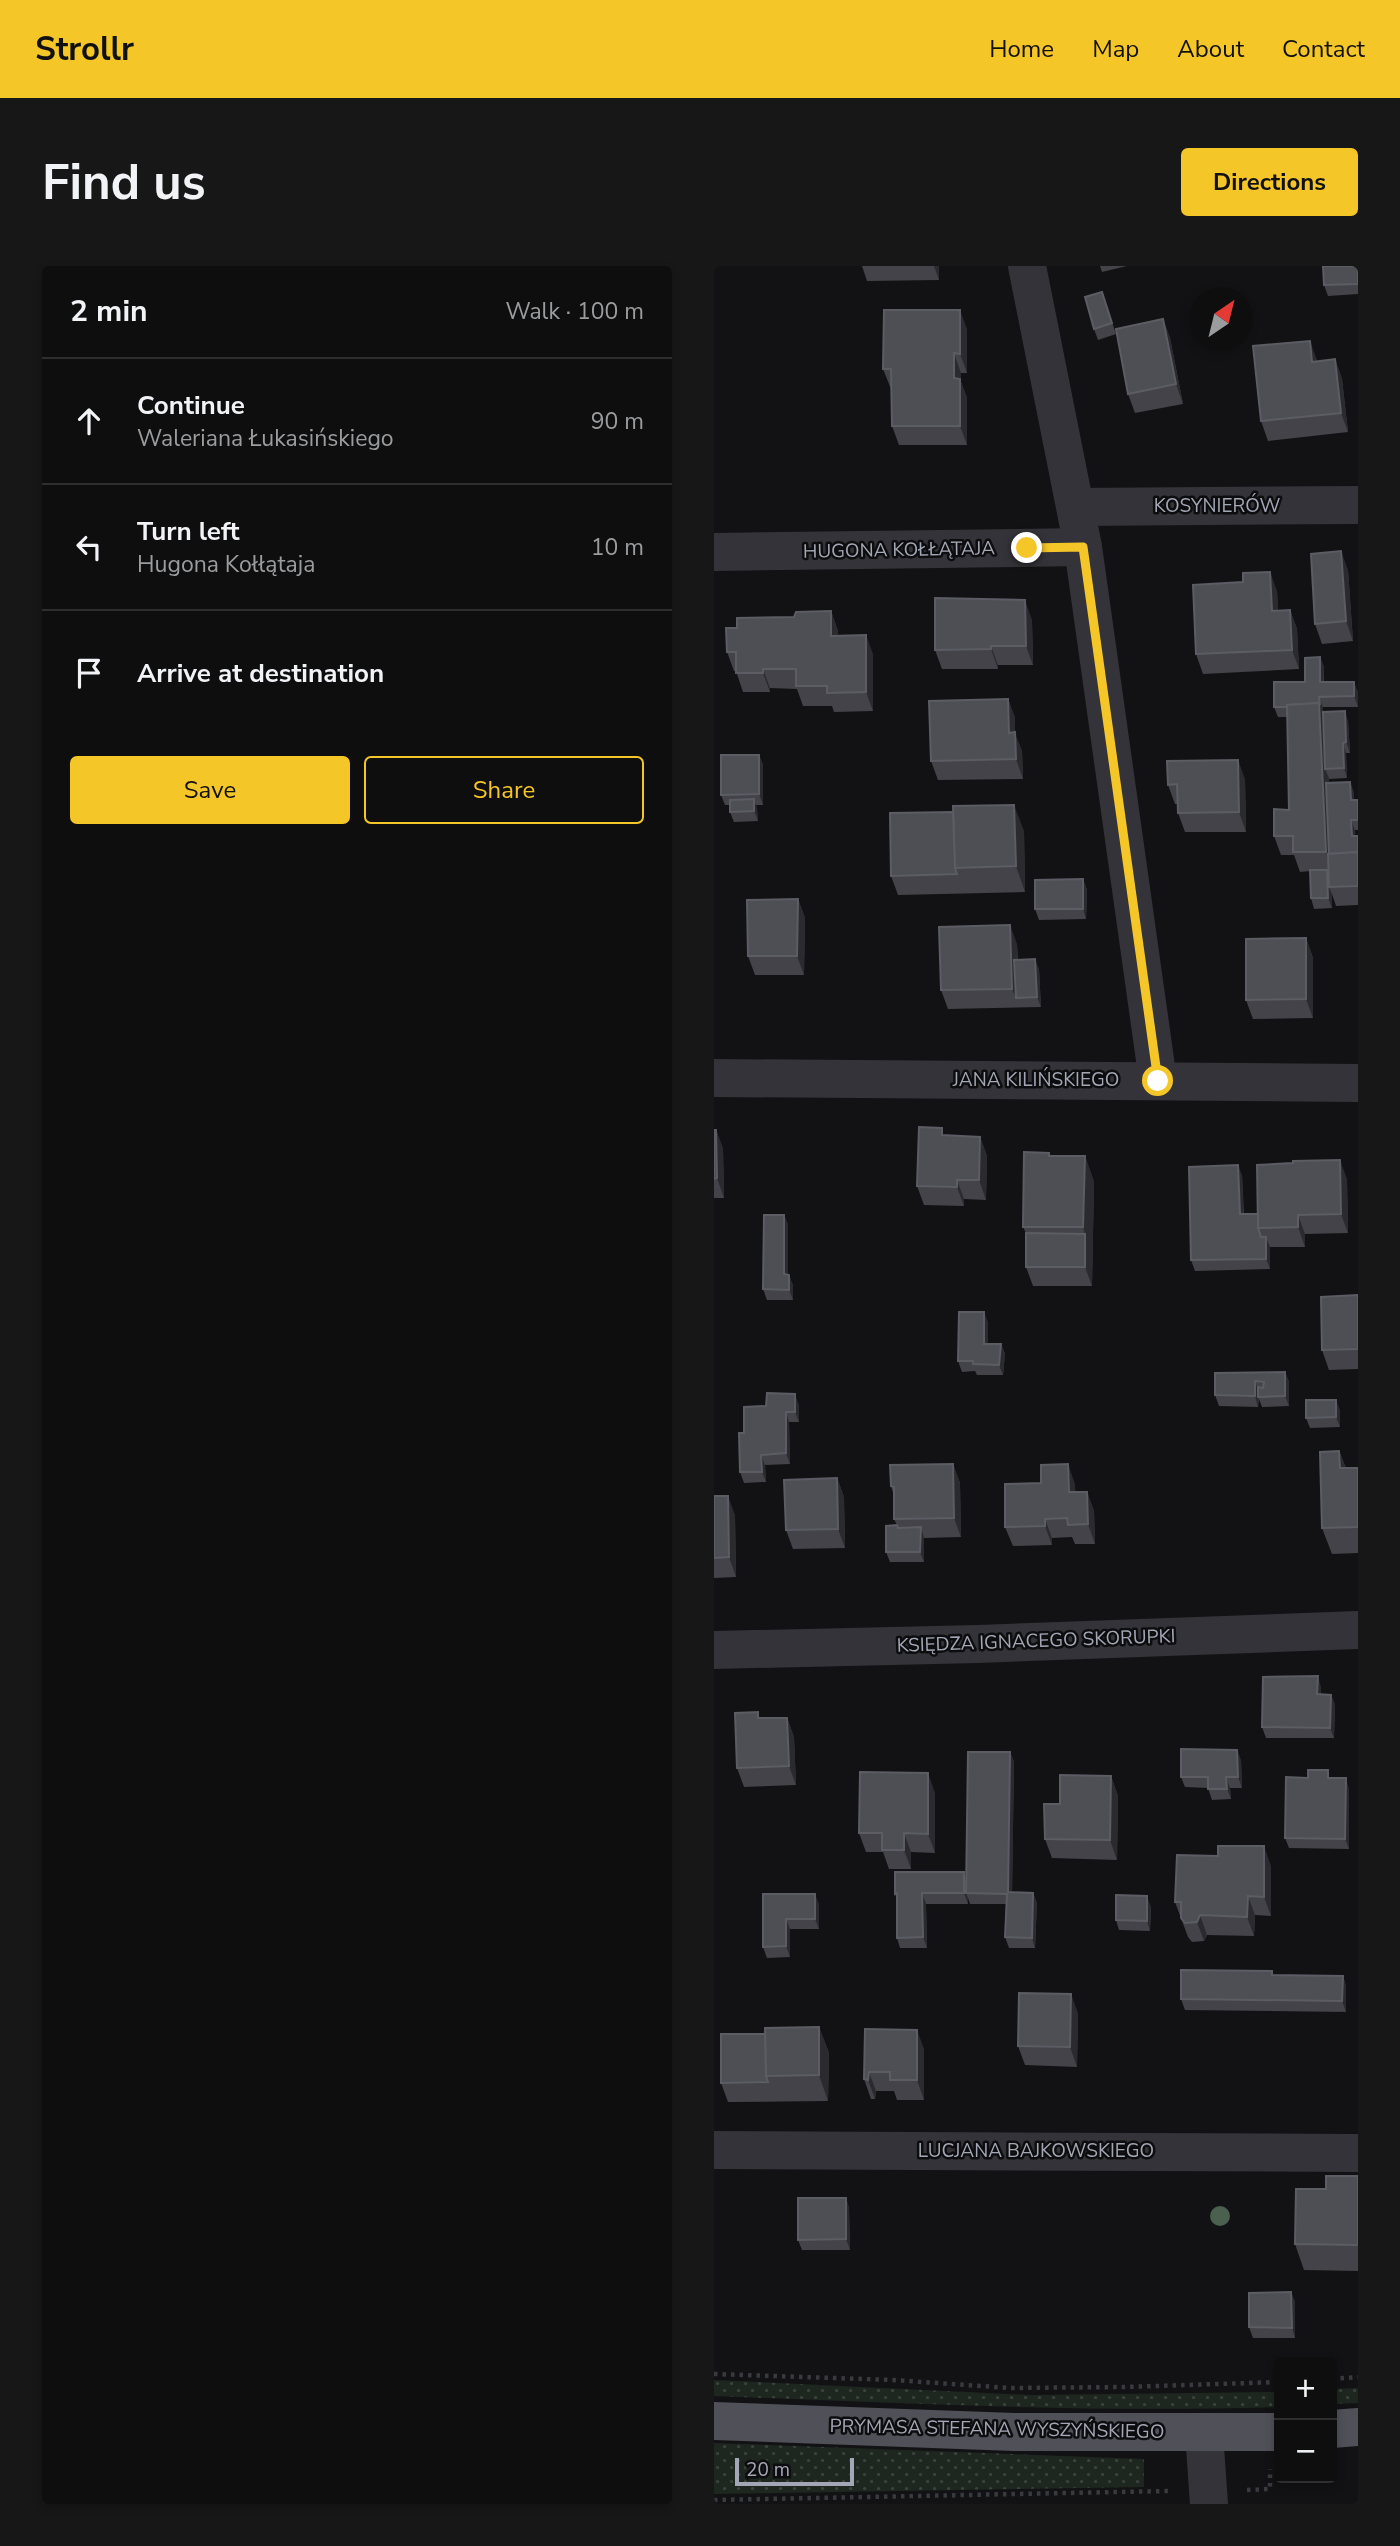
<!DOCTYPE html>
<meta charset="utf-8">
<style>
body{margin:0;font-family:"Nunito Sans",sans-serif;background:#171718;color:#f1f3f6}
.controls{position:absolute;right:21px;bottom:21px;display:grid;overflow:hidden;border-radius:7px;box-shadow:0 4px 10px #0003}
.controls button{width:63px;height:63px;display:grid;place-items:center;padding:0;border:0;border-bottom:2px solid #2e2e2f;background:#0e0e0f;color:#f1f3f6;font:35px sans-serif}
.compass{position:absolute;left:476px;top:21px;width:63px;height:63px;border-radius:50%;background:#0e0e0f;box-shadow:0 4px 10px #0003;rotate:35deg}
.scale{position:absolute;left:21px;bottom:18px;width:119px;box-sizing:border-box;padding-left:7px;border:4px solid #a3a7b5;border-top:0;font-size:19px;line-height:24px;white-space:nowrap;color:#a3a7b5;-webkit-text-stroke:5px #0d0d0f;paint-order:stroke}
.stop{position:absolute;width:21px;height:21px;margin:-16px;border:5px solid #f5c628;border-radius:50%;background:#fff}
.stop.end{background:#f5c628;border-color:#fff;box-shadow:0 2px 7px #0008}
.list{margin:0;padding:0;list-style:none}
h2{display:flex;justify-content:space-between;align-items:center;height:91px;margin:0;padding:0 28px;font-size:30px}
h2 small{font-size:23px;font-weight:400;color:#9b9c9e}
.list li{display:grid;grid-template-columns:46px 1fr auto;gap:21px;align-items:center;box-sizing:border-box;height:126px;padding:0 28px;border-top:2px solid #2e2e2f}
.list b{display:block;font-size:26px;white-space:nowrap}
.list p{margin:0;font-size:23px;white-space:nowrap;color:#9b9c9e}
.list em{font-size:23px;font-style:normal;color:#9b9c9e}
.actions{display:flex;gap:14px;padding:21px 28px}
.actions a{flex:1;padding:16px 0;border:2px solid #f5c628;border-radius:7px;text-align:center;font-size:24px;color:#f5c628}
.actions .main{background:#f5c628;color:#111}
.icon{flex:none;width:38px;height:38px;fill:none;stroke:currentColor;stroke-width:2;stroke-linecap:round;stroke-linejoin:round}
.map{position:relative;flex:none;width:644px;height:2238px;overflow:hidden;border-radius:7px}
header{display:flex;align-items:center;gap:42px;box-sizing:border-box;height:98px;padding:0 35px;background:#f5c628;color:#111}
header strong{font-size:33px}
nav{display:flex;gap:38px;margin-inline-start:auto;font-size:24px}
.intro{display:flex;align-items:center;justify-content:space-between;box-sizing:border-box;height:168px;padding:0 42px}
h1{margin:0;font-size:49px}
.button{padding:18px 32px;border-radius:7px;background:#f5c628;color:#111;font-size:24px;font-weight:700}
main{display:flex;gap:42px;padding:0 42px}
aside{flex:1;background:#0e0e0f;border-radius:7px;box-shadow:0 4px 10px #0003}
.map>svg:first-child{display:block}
</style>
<header>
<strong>Strollr</strong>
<nav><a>Home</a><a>Map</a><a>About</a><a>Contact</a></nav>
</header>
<div class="intro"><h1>Find us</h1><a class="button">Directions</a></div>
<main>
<aside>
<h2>2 min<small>Walk · 100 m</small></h2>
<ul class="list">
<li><svg class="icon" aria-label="ahead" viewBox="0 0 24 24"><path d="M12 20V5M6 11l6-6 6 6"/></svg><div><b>Continue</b><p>Waleriana Łukasińskiego</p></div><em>90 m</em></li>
<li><svg class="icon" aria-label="left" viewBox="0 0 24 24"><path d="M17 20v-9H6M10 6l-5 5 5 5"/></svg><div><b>Turn left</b><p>Hugona Kołłątaja</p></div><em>10 m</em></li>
<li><svg class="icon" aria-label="arrive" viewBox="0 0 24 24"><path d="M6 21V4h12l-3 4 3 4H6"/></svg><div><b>Arrive at destination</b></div></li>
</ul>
<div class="actions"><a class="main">Save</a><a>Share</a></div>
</aside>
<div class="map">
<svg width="644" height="2238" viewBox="0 0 644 2238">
<defs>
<pattern id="grass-dots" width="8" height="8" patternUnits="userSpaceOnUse" patternTransform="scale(1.75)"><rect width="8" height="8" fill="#1e2620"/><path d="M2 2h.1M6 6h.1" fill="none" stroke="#3c433e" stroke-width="1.8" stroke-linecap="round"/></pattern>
</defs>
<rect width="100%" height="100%" fill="#121214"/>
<!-- grass -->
<g fill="url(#grass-dots)">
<path d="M0,2114L317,2129L565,2126V2141C377,2147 189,2137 0,2130Z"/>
<polygon points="644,2122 644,2137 618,2138 618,2123"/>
<polygon points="0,2177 430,2193 430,2221 0,2228"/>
</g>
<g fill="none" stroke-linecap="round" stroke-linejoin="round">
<!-- path -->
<g stroke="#393a40" stroke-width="4.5" stroke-dasharray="3.5 5" stroke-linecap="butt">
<polyline points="0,2108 179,2114 296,2122 411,2121 565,2116"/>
<polyline points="618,2113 644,2111"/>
<polyline points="533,2224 556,2223 556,2203"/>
<polyline points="0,2234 454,2225"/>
</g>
<!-- minor -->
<g stroke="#333339" stroke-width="38">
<polyline points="313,0 369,281 444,815"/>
<polyline points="362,241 644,239"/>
<polyline points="0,286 369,281"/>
<polyline points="0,812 644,817"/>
<polyline points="0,1384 264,1378 644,1364"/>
<polyline points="0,1884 644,1887"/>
<polyline points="490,2167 495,2238"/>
</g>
<!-- major -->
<g stroke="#4f5058" stroke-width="38">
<polyline points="0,2155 300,2166 565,2166"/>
<polyline points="618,2163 644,2161"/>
</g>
</g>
<!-- trees -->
<circle fill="#4b604f" cx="506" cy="1950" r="10"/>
<!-- wall -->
<g fill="#434349">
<polygon points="148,0 225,0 225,14 153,15"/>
<polygon points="386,0 413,0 388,6"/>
<polygon points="644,0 644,28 614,30 610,19"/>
<polygon points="388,26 402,68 384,74 380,63"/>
<polygon points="449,53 456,72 469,138 421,147 414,128"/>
<polygon points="253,63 253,107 247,107 247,116 253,132 253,179 185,179 178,160 178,123 177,123 169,103"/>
<polygon points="621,93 628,113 634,166 554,175 547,155"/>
<polygon points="634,304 639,375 608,378 601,358"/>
<polygon points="563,325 564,345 576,344 583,363 585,403 489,408 482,388"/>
<polygon points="117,345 124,365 124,370 159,388 159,445 120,446 118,440 89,440 83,423 56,422 56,426 29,426 22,405 20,405 13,386 23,362"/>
<polygon points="318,354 319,399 284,399 284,403 228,403 221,384"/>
<polygon points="606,391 610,401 610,416 644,426 644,441 609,441 609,446 634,455 636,487 632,487 633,512 615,513 615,512 615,516 640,526 640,534 644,534 644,564 641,564 641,570 644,570 644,639 622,640 618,628 618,642 600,643 597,632 596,605 586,606 580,589 567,589 560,570 575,544 573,451 564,451 560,441 591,416"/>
<polygon points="294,433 301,452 301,468 308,485 309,513 224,514 217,495"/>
<polygon points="45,489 49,499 49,539 42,539 43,543 44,555 20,556 16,546 16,539 11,539 7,529"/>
<polygon points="531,513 532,566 471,566 464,547 464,538 461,538 454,519"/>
<polygon points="310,565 311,626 184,629 177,610"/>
<polygon points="369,613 373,624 372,653 325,654 321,643"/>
<polygon points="84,633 91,652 90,709 41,709 34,690"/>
<polygon points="592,672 599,692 599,752 539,753 532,734"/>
<polygon points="303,678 304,694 325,703 327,741 234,743 227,724"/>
<polygon points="0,864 2,864 9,883 10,932 0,932"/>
<polygon points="231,869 266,871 273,890 272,934 250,933 250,940 210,939 203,920"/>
<polygon points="336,890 371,890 380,916 378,1020 319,1020 312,1001 312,967 309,961"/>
<polygon points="528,909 530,948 544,948 633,913 634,967 591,968 591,981 556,981 556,1003 481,1005 477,994"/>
<polygon points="70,949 74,959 74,1009 79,1019 79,1034 53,1034 49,1023"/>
<polygon points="644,1029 644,1103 615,1104 608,1084"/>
<polygon points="274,1056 274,1078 287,1078 291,1088 289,1109 263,1109 261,1105 248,1106 244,1095"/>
<polygon points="571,1106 575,1116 575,1140 548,1141 545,1133 544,1141 505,1140 501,1129"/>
<polygon points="85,1139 85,1156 75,1156 76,1198 51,1199 52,1216 30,1217 26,1206 30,1167"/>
<polygon points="626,1144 626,1161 596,1162 592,1152"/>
<polygon points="625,1185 632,1202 644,1202 644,1287 618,1288 608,1262"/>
<polygon points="239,1198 246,1217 247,1271 210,1272 210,1296 176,1296 172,1286 183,1259 180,1253 180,1230 177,1220"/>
<polygon points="123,1212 130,1231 131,1282 79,1283 72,1264"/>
<polygon points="361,1218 361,1226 373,1226 380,1245 381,1278 361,1278 358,1271 338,1272 338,1279 299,1280 291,1261"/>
<polygon points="0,1230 21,1249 22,1311 0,1312"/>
<polygon points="607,1421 607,1428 617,1429 621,1439 620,1472 552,1472 548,1461"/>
<polygon points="46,1452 73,1452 80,1471 82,1519 30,1521 23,1502"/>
<polygon points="296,1486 300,1496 298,1626 319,1627 323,1637 321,1682 295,1682 291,1671 292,1638 256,1638 254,1632 254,1638 212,1638 213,1682 186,1682 183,1672 183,1633 181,1628 253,1613"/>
<polygon points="527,1494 528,1522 516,1522 517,1533 498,1534 494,1522 471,1521 467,1511"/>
<polygon points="397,1510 404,1530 403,1594 338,1592 331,1573 346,1538"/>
<polygon points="617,1512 635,1523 635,1583 575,1582 571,1572"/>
<polygon points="221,1527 221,1587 197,1586 197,1603 175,1603 169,1586 152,1586 145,1567"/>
<polygon points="557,1600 557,1650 541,1649 540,1670 493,1669 490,1675 478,1676 474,1671 461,1636"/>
<polygon points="49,1628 105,1638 105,1663 76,1663 76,1691 53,1692 49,1681"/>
<polygon points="437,1641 436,1665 405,1664 402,1654"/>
<polygon points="558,1705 559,1709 629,1710 632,1720 632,1746 471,1744 467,1733"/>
<polygon points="364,1747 363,1801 311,1799 304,1780"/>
<polygon points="105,1761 115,1787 114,1835 14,1836 7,1817 51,1768"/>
<polygon points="151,1763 210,1783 210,1834 183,1834 180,1825 162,1825 161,1833 157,1833 150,1813"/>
<polygon points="644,1910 644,2005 590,2004 581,1978 612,1923"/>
<polygon points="132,1932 135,1942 136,1984 88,1984 84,1974"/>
<polygon points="577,2026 581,2036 581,2072 539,2072 535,2061"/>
</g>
<!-- shaded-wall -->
<g fill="#2b2b2f">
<polygon points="220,0 225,0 225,14"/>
<polygon points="246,44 253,63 253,107 246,88"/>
<polygon points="449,53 456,72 469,138 462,118"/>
<polygon points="596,75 603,94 605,115 598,96"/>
<polygon points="240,87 247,107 247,116 253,132 253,179 246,160 240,112"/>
<polygon points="621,93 628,113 634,166 627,147"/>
<polygon points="627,285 634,304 639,375 632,355"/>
<polygon points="556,306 563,325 565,364 558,345"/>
<polygon points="311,334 318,354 319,399 312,380"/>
<polygon points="576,344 583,363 585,403 578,384"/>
<polygon points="117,345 124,365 124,389 117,370"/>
<polygon points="152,369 159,388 159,445 152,426"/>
<polygon points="277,380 284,399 284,403 277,383"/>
<polygon points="606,391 610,401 609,427 606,416"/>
<polygon points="49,403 56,422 56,426 49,407"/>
<polygon points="640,416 644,426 644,441 640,430"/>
<polygon points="605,431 609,441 611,503 615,512 618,595 615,595 612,586"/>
<polygon points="294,433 301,452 301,468 308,485 309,513 302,493 295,467"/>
<polygon points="631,445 634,455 636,487 632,476"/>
<polygon points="629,477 632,487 633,512 630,502"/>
<polygon points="45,489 49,499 49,539 45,528"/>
<polygon points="524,494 531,513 532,566 525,546"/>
<polygon points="636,516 640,526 640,544 637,534"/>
<polygon points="40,533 43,543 44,555 40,545"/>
<polygon points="300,539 310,565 311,626 302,600"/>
<polygon points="637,554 641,564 642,581 638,570"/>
<polygon points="613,604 617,615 615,621 618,628 618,642 614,632"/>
<polygon points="369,613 373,624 372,653 369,643"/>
<polygon points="84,633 91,652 90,709 83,690"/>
<polygon points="296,659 303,678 305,732 302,732 298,723"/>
<polygon points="592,672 599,692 599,752 592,733"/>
<polygon points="321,693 325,703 327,741 323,731"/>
<polygon points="2,864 9,883 10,932 3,912"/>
<polygon points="266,871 273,890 272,934 265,914"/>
<polygon points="371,890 380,916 378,1020 371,1001 371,968 369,961"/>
<polygon points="626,894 633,913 634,967 627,948"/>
<polygon points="524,899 528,909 530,959 526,948"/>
<polygon points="243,914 250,933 250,940 243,921"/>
<polygon points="70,949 74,959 74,1019 70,1008"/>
<polygon points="584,949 591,968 591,981 584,961"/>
<polygon points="552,971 556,981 556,1003 552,993"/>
<polygon points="75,1009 79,1019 79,1034 75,1024"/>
<polygon points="270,1046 274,1056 274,1089 270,1078"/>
<polygon points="287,1078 291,1088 289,1109 285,1099"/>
<polygon points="571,1106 575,1116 575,1140 571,1130"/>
<polygon points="541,1115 545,1126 544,1141 541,1130"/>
<polygon points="81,1128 85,1139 85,1156 81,1146"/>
<polygon points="622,1134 626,1144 626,1161 622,1151"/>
<polygon points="72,1146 75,1156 76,1198 72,1187"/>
<polygon points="625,1185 635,1211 626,1202"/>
<polygon points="47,1189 51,1199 52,1216 48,1206"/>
<polygon points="239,1198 246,1217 247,1271 240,1252"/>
<polygon points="354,1198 361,1218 362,1245 355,1226"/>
<polygon points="123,1212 130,1231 131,1282 124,1263"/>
<polygon points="373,1226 380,1245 381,1278 374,1258"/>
<polygon points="14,1230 21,1249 22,1311 15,1291"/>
<polygon points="331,1253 338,1272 338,1279 331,1260"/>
<polygon points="207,1261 210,1272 210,1296 206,1286"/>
<polygon points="604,1410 607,1421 607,1439 603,1428"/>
<polygon points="617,1429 621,1439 620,1472 616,1462"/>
<polygon points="73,1452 80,1471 82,1519 75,1500"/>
<polygon points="523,1484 527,1494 528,1522 524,1511"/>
<polygon points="296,1486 300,1496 298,1636 294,1626"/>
<polygon points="214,1507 221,1527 221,1587 214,1568"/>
<polygon points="397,1510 404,1530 403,1594 396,1574"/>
<polygon points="512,1511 516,1522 517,1533 513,1523"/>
<polygon points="632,1512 635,1523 635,1583 631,1573"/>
<polygon points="190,1567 197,1586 197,1603 190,1584"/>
<polygon points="550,1580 557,1600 557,1650 550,1631"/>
<polygon points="250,1606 254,1617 252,1627 254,1632 254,1638 250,1627"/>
<polygon points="208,1627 212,1638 213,1682 209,1671"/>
<polygon points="319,1627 323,1637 321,1682 318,1672"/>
<polygon points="101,1628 105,1638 105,1663 101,1653"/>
<polygon points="433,1630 437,1641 436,1665 433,1655"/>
<polygon points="534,1630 541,1649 540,1670 533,1651"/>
<polygon points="486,1649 493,1669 490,1675 483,1656"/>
<polygon points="72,1653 76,1663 76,1691 72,1680"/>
<polygon points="629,1710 632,1720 632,1746 628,1735"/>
<polygon points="357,1728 364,1747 363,1801 356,1781"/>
<polygon points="105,1761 115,1787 114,1835 105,1809"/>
<polygon points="203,1764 210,1783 210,1834 203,1814"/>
<polygon points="155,1806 162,1825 161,1833 154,1814"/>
<polygon points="132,1932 135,1942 136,1984 132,1973"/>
<polygon points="577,2026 581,2036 581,2072 578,2062"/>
</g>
<!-- building -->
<g fill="#4e4e55" stroke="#5b5c64" stroke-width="2">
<polygon points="609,0 644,0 644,18 610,19"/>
<polygon points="388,26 398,57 380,63 371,31"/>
<polygon points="170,44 246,44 246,88 240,87 240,112 246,113 246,160 178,160 177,103 169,103"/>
<polygon points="449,53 462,118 414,128 402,63"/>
<polygon points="596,75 598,96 621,93 627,147 547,155 539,80"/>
<polygon points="627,285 632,355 601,358 597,288"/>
<polygon points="556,306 558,345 576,344 578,384 482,388 479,319 529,316 529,307"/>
<polygon points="221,332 311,334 312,380 277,380 277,383 221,384"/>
<polygon points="117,345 117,370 152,369 152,426 113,427 113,420 82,420 82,403 49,403 49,407 22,407 22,386 13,386 12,362 23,362 23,352 80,351 82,346"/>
<polygon points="606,391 606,416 640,416 640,430 605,431 606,439 605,437 573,439 573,441 560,441 560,416 591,416 591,392"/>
<polygon points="294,433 295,467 301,466 302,493 217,495 215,435"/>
<polygon points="605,437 612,586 579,586 579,570 560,570 560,543 575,544 573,439"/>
<polygon points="631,445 632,476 629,477 630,502 611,503 609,446"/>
<polygon points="7,489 45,489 45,528 7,529"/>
<polygon points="524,494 525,546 464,547 463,518 454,519 453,495"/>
<polygon points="636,516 637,534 644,534 644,554 637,554 638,570 644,570 644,586 615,588 612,517"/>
<polygon points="40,533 40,545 16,546 16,534"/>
<polygon points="300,539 302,600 241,602 239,540"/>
<polygon points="239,546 241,602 243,608 177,610 176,547"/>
<polygon points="644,586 644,620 615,621 614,588"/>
<polygon points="596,604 613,604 614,632 597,632"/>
<polygon points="369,613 369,643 321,643 321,614"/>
<polygon points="84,633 83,690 34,690 33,634"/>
<polygon points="296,659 298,723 227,724 225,661"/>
<polygon points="592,672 592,733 532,734 532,673"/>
<polygon points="321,693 323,731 302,732 300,694"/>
<polygon points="205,861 228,862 228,869 266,871 265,914 243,914 243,921 203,920"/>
<polygon points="0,864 2,864 3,912 0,913"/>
<polygon points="310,886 335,887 335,890 371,890 369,961 309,961"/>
<polygon points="626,894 627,948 584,949 584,961 544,962 543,899 579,897 579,895"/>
<polygon points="524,899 526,948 544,948 544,962 547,971 552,971 552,993 477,994 475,901"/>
<polygon points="50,949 70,949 70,1008 75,1009 75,1024 49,1023"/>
<polygon points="312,967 371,968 371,1001 312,1001"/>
<polygon points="644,1029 644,1083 608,1084 607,1031"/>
<polygon points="245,1046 270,1046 270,1078 287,1078 285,1099 259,1098 259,1095 244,1095"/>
<polygon points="571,1106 571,1130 544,1131 544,1121 549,1122 550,1116 541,1115 541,1130 501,1129 501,1107"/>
<polygon points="53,1127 81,1128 81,1146 72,1146 72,1187 47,1189 48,1206 26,1206 25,1167 30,1167 30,1141 52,1140"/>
<polygon points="592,1134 622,1134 622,1151 592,1152"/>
<polygon points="625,1185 626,1202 644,1202 644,1261 608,1262 606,1186"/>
<polygon points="239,1198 240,1252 180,1253 180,1221 177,1220 176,1199"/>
<polygon points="354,1198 355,1226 373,1226 374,1258 354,1259 353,1252 331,1253 331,1260 291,1261 291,1218 327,1217 327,1199"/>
<polygon points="123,1212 124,1263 72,1264 70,1214"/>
<polygon points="0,1230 14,1230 15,1291 0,1292"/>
<polygon points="183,1259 184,1262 207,1261 206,1286 172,1286 172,1260"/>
<polygon points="604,1410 603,1428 617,1429 616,1462 548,1461 549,1411"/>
<polygon points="44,1446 44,1452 73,1452 75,1500 23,1502 21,1447"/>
<polygon points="467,1483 523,1484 524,1511 512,1511 513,1523 494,1523 494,1511 467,1511"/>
<polygon points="254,1486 296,1486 294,1626 319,1627 318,1672 291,1671 293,1628 252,1627"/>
<polygon points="594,1504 614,1504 614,1512 632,1512 631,1573 571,1572 572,1511 594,1512"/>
<polygon points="146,1506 214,1507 214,1568 190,1567 190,1584 168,1584 168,1567 145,1567"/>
<polygon points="346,1509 397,1510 396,1574 331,1573 330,1538 346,1538"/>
<polygon points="504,1580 550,1580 550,1631 534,1630 533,1651 486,1649 483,1656 471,1657 467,1652 467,1636 461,1636 463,1589 504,1590"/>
<polygon points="181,1606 250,1606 250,1627 208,1627 209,1671 183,1672 183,1627 181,1628"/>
<polygon points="49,1628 101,1628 101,1653 72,1653 72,1680 49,1681"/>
<polygon points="402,1629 433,1630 433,1655 402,1654"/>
<polygon points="467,1704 558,1705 558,1709 629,1710 628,1735 467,1733"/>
<polygon points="305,1727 357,1728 356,1781 304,1780"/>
<polygon points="105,1761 105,1809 52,1810 51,1762"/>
<polygon points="151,1763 203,1764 203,1814 176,1814 176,1806 155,1806 154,1814 150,1813"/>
<polygon points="7,1768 51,1768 52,1810 54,1816 7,1817"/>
<polygon points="612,1910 644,1910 644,1979 581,1978 582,1923 612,1923"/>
<polygon points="84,1932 132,1932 132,1973 84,1974"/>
<polygon points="577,2026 578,2062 535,2061 535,2027"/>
</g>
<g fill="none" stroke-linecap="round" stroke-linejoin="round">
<!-- route -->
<polyline stroke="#f5c628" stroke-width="9" points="313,282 369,281 444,815"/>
</g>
<g text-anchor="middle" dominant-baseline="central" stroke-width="5" stroke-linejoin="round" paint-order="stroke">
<!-- street labels -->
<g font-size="19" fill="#a3a7b5" stroke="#0d0d0f">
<text x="503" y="240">KOSYNIERÓW</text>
<text transform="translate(185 284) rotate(-1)">HUGONA KOŁŁĄTAJA</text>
<text x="322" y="814">JANA KILIŃSKIEGO</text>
<text transform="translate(322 1375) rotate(-2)">KSIĘDZA IGNACEGO SKORUPKI</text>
<text x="322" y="1885">LUCJANA BAJKOWSKIEGO</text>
<text transform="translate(283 2163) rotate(1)">PRYMASA STEFANA WYSZYŃSKIEGO</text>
</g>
</g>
</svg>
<div class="controls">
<button>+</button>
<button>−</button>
</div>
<svg class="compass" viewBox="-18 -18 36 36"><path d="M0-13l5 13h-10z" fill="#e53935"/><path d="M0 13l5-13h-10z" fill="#9b9c9e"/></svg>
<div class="scale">20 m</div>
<div class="stop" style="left:444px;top:815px"></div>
<div class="stop end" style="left:313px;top:282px"></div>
</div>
</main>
